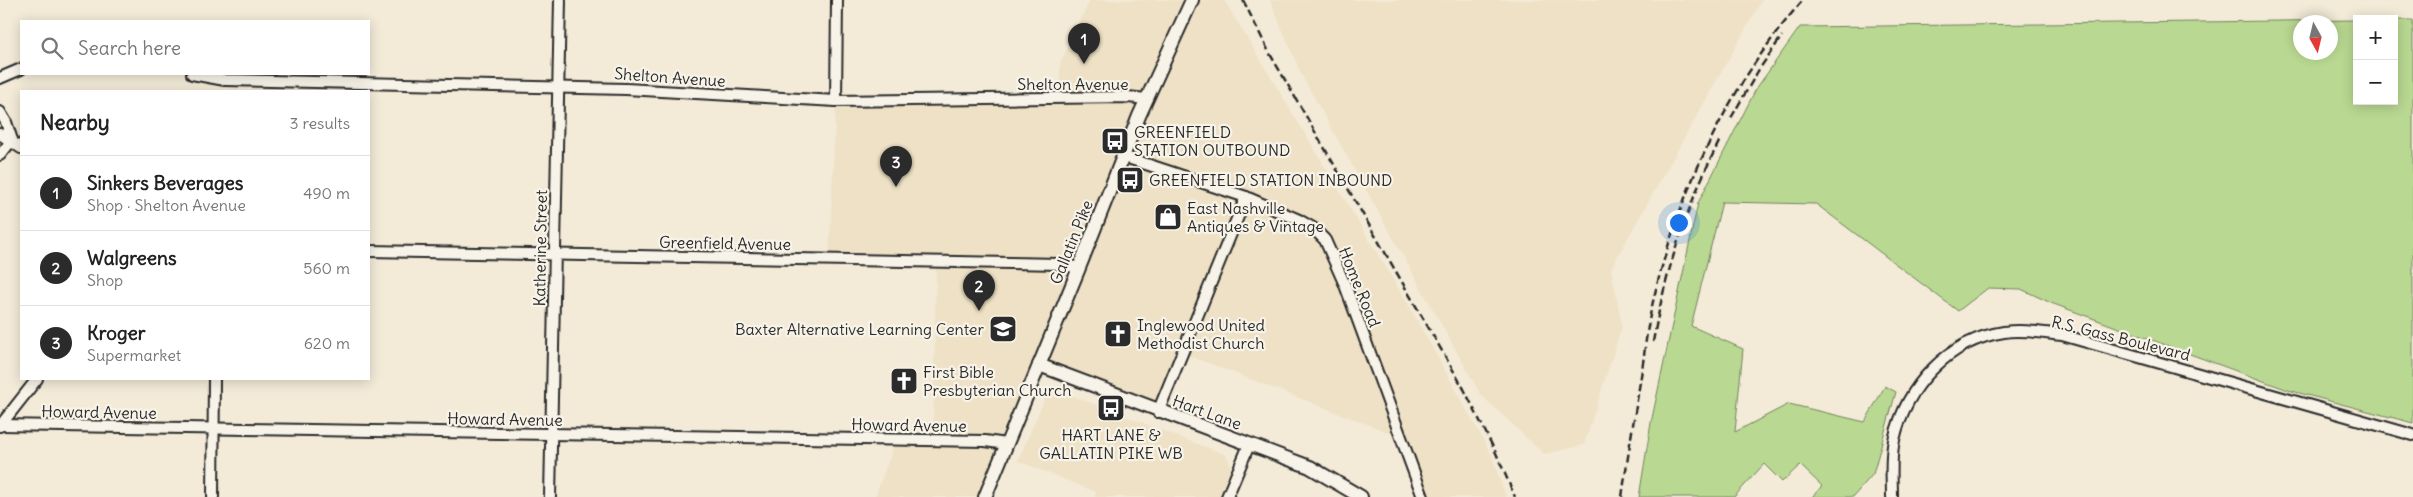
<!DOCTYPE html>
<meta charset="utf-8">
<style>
body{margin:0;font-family:Delius,sans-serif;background:#f6f6f6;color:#222}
.controls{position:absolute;right:15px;top:15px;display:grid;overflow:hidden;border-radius:0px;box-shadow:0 2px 12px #0003}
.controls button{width:45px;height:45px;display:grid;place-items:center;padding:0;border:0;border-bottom:1px solid #e0e0e0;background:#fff;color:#222;font:25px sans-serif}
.compass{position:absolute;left:2293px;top:15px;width:45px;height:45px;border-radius:50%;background:#fff;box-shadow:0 2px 12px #0003;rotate:172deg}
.you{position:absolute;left:1678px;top:222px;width:18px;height:18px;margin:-12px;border:4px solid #fff;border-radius:50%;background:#1a73e8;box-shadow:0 0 0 8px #1a73e833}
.badge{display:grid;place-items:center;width:32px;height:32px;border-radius:50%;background:#2b2b2b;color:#fff;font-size:16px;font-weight:700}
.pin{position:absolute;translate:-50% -41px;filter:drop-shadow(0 1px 2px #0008)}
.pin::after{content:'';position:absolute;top:26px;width:18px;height:15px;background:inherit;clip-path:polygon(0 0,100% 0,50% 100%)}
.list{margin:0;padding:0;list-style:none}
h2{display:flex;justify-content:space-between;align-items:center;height:65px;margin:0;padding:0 20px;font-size:21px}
h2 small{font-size:16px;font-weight:400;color:#767676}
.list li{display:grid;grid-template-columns:32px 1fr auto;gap:15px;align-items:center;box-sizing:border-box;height:75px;padding:0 20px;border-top:1px solid #e0e0e0}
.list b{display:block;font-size:19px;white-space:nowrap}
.list p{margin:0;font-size:16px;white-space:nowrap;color:#767676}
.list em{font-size:16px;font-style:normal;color:#767676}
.icon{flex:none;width:28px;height:28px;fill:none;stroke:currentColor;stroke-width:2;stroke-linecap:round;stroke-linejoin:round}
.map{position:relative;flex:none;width:2413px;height:497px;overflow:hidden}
.search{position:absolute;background:#fff;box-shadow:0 2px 12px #0003;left:20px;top:20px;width:350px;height:55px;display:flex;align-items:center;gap:12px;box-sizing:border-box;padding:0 18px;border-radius:0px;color:#767676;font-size:19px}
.panel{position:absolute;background:#fff;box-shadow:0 2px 12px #0003;left:20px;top:90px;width:350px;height:290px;border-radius:0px}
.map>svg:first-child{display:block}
</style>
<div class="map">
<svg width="2413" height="497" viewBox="0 0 2413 497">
<rect width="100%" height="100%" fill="#f3ebd8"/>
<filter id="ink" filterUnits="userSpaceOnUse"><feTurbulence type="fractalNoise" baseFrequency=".02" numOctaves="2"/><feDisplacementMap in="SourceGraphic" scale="10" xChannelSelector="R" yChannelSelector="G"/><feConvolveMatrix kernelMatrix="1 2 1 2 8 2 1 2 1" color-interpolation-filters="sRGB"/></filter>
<g filter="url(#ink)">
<!-- built -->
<g fill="#eee1c5">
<polygon points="1090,0 1224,0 1408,304 1491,454 1506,497 1423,497 1401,437 1182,353 1158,412 1039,365 985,497 875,497 896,440 933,440 936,262 829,260 836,101 1060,98 1060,64"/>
<polygon points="1270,0 1762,0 1611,268 1622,326 1584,445 1544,454 1481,395 1301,74"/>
<polygon points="1055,389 1226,455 1231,466 1230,475 1220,497 1095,497 1096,492 1018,461 1047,393"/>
</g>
<!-- green -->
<path fill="#b9d891" stroke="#72825e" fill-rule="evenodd" d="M2357,20V101H2394V20H2413V423L2288,390L2051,303L2021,289L1988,288L1958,311L1816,204L1722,202L1691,326L1743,349L1735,432L1789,404L1865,422L1885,386L1896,392L1873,474L1853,497H1812L1822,486L1800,465L1782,482L1764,464L1734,497H1639L1651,423L1698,203L1756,89L1800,27ZM2300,22H2330V52H2300Z"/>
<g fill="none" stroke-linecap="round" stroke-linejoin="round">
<defs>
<g id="minor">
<polyline points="192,74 225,80 626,89 836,101 1128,97 1146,99"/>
<polyline points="0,78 21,69"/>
<polyline points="836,101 837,0"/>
<polyline points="0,112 6,122 12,140"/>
<polyline points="0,134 21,148"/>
<polyline points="0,155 12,140"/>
<polyline points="1122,156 1246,197 1299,220 1313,228 1325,240 1345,285 1423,497"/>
<polyline points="369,251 1060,264 1079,268"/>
<polyline points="1158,412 1246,197"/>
<polyline points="1,425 985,441 1007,444"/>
<polyline points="0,426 37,379"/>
<polyline points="213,497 214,379"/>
<polyline points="550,497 560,0"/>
<polyline points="1227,497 1249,445"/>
<path d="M1892,497C1892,478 1890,458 1894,440C1906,386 1949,340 2004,332C2023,329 2043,333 2062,335L2413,435"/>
</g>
<g id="major">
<polyline points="1039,365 1310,467 1361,497"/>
<polyline points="985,497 1079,268 1139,116 1192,0"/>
</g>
</defs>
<!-- minor casing -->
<use href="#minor" stroke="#2b2b2b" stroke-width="14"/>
<!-- major casing -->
<use href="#major" stroke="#2b2b2b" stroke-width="16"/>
<!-- minor -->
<use href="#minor" stroke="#f7f3e8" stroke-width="10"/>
<!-- major -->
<use href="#major" stroke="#f7f3e8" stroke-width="12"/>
<!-- rail -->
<g stroke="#2b2b2b" stroke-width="2.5" stroke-dasharray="8 4" stroke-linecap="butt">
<polyline points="1243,0 1270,54 1464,389 1496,453 1515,497"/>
<polyline points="1731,118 1758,71 1782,36"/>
<path d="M1653,342C1665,272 1688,202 1721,138"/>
<path d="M1622,497C1628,455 1635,412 1642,370C1645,349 1647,327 1652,306C1677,195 1728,86 1803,0"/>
</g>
</g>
</g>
<!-- icons -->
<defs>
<symbol id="bus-square" viewBox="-11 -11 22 22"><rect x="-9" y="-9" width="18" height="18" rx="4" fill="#2b2b2b" stroke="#f7f3e8"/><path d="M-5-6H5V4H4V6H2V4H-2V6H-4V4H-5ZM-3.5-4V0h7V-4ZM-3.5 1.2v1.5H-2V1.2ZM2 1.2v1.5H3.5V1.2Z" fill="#fff"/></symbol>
<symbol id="shop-square" viewBox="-11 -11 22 22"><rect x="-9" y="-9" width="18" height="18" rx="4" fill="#2b2b2b" stroke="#f7f3e8"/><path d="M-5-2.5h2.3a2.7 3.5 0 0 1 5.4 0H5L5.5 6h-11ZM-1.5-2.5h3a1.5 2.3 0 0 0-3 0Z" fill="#fff"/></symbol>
<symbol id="school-square" viewBox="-11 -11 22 22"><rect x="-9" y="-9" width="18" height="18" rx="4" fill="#2b2b2b" stroke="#f7f3e8"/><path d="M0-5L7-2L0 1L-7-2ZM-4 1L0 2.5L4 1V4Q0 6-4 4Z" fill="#fff"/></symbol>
<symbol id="church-square" viewBox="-11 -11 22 22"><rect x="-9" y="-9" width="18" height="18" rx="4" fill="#2b2b2b" stroke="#f7f3e8"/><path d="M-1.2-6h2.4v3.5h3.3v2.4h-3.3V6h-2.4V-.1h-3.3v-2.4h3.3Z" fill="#fff"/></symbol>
</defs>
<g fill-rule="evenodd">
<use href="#bus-square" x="1099" y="125" width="32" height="32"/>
<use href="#bus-square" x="1114" y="164" width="32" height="32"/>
<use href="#shop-square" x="1152" y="201" width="32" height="32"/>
<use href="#school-square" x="987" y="313" width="32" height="32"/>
<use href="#church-square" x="1102" y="318" width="32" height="32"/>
<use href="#church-square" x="888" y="365" width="32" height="32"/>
<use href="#bus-square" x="1095" y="392" width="32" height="32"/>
</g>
<g text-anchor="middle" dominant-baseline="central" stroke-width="4.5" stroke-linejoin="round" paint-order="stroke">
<!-- street labels -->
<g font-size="16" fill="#2b2b2b" stroke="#f7f3e8">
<text transform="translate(670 77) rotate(4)">Shelton Avenue</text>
<text x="1073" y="84">Shelton Avenue</text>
<text transform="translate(1071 242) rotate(-68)">Gallatin Pike</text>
<text transform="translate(725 243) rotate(1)">Greenfield Avenue</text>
<text transform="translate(540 248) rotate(-89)">Katherine Street</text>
<text transform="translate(1360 287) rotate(68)">Home Road</text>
<text transform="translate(2121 338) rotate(14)">R.S. Gass Boulevard</text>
<text transform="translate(99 412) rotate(1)">Howard Avenue</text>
<text transform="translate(1207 412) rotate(20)">Hart Lane</text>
<text transform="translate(505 419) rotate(1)">Howard Avenue</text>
<text transform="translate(909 425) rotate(1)">Howard Avenue</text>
</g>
<!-- poi labels -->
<g font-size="16" fill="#2b2b2b" stroke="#f7f3e8" text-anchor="start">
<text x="1134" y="132">GREENFIELD<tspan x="1134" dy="18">STATION OUTBOUND</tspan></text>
<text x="1149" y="180">GREENFIELD STATION INBOUND</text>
<text x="1187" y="208">East Nashville<tspan x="1187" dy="18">Antiques &amp; Vintage</tspan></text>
<text x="1137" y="325">Inglewood United<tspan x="1137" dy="18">Methodist Church</tspan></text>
<text x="984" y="329" text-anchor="end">Baxter Alternative Learning Center</text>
<text x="923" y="372">First Bible<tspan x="923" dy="18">Presbyterian Church</tspan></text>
<text x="1111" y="435" text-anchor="middle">HART LANE &amp;<tspan x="1111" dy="18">GALLATIN PIKE WB</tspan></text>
</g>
</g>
</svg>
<div class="controls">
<button>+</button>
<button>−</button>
</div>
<svg class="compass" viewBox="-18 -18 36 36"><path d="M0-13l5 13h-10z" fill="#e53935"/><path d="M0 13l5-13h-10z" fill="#767676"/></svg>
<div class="you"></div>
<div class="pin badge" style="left:1084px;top:64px">1</div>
<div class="pin badge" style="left:979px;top:311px">2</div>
<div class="pin badge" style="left:896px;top:187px">3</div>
<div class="search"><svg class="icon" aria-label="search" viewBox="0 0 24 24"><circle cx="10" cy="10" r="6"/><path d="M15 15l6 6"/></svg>Search here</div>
<section class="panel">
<h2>Nearby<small>3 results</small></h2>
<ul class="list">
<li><span class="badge">1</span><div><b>Sinkers Beverages</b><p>Shop · Shelton Avenue</p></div><em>490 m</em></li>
<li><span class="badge">2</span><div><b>Walgreens</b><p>Shop</p></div><em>560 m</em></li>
<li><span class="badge">3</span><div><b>Kroger</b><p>Supermarket</p></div><em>620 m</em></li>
</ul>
</section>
</div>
